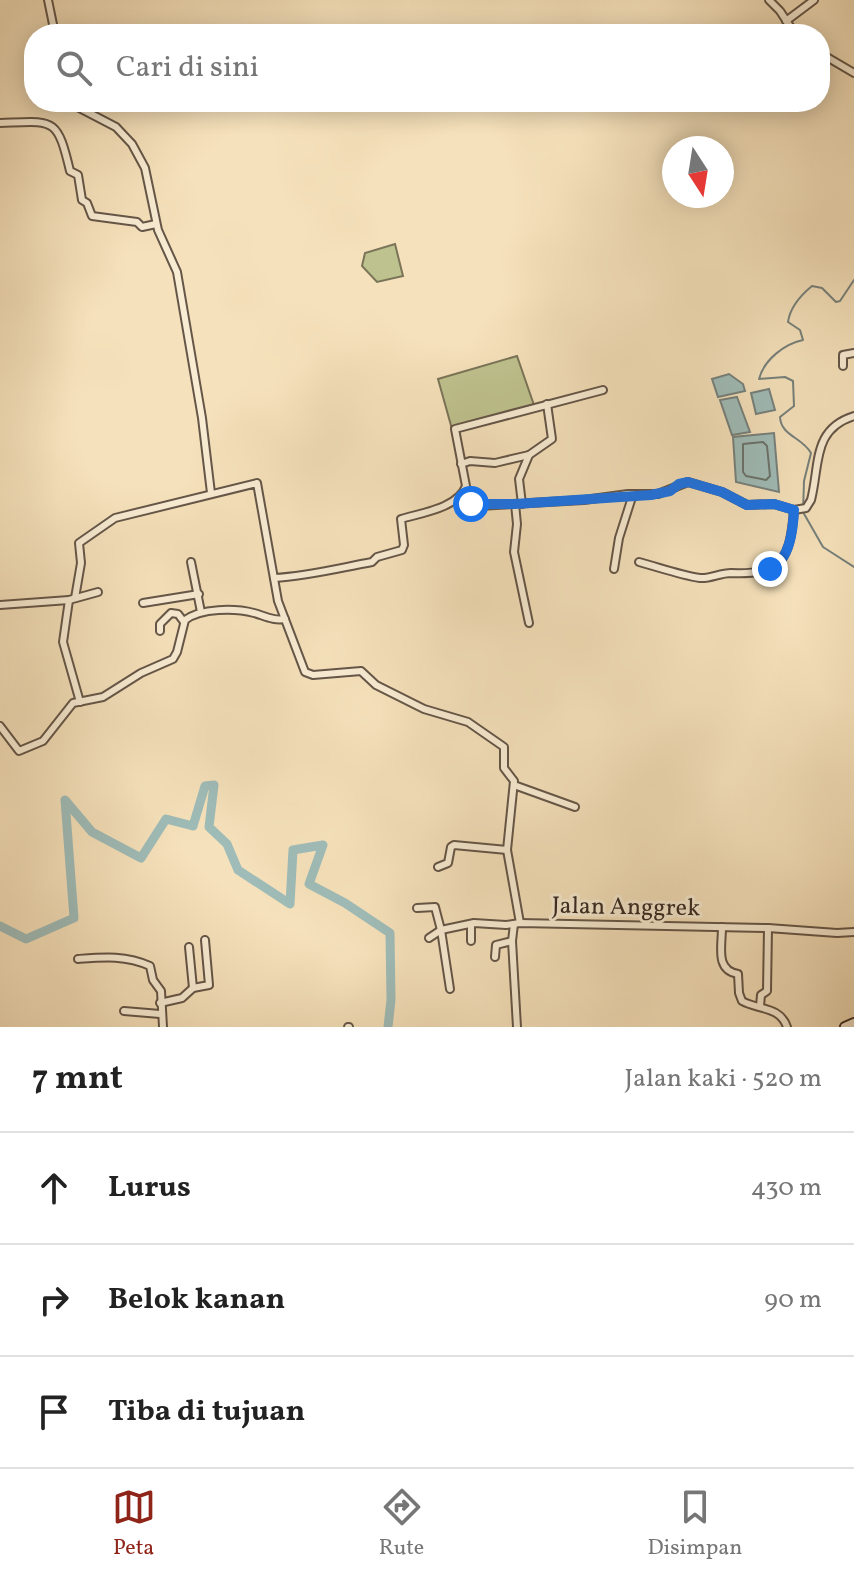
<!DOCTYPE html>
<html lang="id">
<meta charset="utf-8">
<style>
body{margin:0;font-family:Vollkorn,serif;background:#f2f2f2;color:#222}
.compass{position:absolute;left:662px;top:136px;width:72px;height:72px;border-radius:50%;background:#fff;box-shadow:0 4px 20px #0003;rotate:168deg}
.stop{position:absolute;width:24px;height:24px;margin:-18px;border:6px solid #1a73e8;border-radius:50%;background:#fff}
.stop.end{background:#1a73e8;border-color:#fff;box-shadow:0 2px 8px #0008}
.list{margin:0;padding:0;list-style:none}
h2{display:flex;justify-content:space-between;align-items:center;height:104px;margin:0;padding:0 32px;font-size:34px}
h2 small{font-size:26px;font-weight:400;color:#767676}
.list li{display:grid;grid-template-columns:52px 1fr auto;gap:24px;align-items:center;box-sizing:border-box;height:112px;padding:0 32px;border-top:2px solid #e0e0e0}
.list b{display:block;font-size:30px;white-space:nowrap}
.list em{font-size:26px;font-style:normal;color:#767676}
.icon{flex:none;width:44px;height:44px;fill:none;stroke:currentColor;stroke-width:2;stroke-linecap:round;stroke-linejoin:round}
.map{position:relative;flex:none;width:854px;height:1027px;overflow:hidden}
.search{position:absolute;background:#fff;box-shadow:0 4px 20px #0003;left:24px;right:24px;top:24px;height:88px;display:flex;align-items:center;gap:20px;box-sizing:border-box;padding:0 28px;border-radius:32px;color:#767676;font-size:30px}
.sheet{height:440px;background:#fff}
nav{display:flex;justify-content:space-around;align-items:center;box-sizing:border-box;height:112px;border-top:2px solid #e0e0e0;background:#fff;font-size:22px;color:#767676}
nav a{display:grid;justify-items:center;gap:4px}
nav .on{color:#8f2418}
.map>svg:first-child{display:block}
</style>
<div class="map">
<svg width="854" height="1027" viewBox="0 0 854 1027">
<rect width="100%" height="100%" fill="#f5e1bb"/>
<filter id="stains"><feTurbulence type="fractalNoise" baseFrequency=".0025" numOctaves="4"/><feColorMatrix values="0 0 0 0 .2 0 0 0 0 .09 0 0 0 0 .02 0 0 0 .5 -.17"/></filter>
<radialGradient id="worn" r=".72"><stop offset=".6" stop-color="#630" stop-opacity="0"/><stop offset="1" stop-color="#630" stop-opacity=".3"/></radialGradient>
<!-- green -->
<g fill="#bec28e" stroke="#7a7458" stroke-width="2">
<polygon points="395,244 403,276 377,282 362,266 365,253"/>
<polygon points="517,356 535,408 452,429 438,379"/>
</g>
<!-- water -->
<g fill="#9fbcb8" stroke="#75807c" stroke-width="2">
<polygon points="729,374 743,384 745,391 718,397 712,379"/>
<polygon points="769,389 775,410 756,414 751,393"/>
<polygon points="737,397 750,432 732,435 720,400"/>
<polygon points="774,433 779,492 736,482 733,437"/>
</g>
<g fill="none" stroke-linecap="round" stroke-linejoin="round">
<!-- shore -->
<polygon stroke="#6a726c" stroke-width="2" points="763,442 767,446 770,476 766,480 746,476 743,472 743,444"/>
<!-- stream -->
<path stroke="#75807c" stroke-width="2" d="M854,280L840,301L836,302L822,288L812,286C801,295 790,308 788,322L800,330L803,340C784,344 764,360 759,379L785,377L793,381L794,406L780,417C781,436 802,437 811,453L804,481L803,512L823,547L854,567"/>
<!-- river -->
<polyline stroke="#9fbcb8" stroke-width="9" points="0,926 26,939 74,918 65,800 92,832 141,858 166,819 193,826 205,786 214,785 209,827 227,844 238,870 290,904 293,850 323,845 309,884 345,903 390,933 391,1000 388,1027"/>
<defs>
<g id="street">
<polyline points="48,0 55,34"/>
<polyline points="769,0 780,11 795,34"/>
<polyline points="786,21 814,0"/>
<polyline points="820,53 854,73"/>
<polyline points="68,102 116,127 132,144 145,168 158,230 177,272 202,418 211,493"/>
<path d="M0,123C54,121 57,116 70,171L78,175L82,200L87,203L92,216L137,222L142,227L156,224"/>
<polyline points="843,366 843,355 854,353"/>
<polyline points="461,464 470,461 495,463 529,455"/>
<path d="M457,498L479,506L584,500L628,494H658L688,482L722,492L747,505L774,504L794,510L806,508L811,500C820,465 812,429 854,416"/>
<polyline points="515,504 517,524 514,552 529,623"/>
<polyline points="522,504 519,479 529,455 552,439 547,404"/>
<polyline points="191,562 201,612"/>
<path d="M639,562C658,567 680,575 700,578C710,579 720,573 731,573C782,575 790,560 794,510"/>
<polyline points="614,569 619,538 633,494"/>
<path d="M274,578C308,576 339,568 372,562L377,557L402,550L404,545L401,519C421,513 458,508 466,486L455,429L603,390"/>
<polyline points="75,598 81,563 79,543 115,518 257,483 278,601 305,672 313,675 361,671 376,685 424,709 468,722 504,747 504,768 514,781 507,850 520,923"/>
<polyline points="143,603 199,594"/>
<polyline points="0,605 69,600"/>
<polyline points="160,631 160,624 171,613 178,614 184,622"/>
<polyline points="80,702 63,642 69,600 98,592"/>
<path d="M0,726L19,751L43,741L73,703L103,697L141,673L173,659L177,652L185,620C201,608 235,608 254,613C265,616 273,621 285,619"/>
<polyline points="514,785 575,807"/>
<polyline points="438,867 448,863 451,847 454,845 507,850"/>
<polyline points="417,908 435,907 441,930 474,923 506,925 520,923 768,928 837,933 854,932"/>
<polyline points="471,924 471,941"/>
<path d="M722,927C722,947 715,970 738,974L739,993L742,1001C758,1010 780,1006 787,1027"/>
<polyline points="429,938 441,930 450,989"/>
<polyline points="512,941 517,1027"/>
<polyline points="189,947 193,988"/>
<polyline points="495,957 496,945 512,941 514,924"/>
<path d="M78,959C104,957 126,955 150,966L153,980L161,991L163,1027"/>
<polyline points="160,1003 182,998 193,988 209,985 205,940"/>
<polyline points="760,1006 761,995 767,991 768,928"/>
<polyline points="124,1011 160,1014"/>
<polyline points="348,1027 349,1027"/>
</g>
<polyline id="secondary" points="845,1027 854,1023"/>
</defs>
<!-- street casing -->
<use href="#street" stroke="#655648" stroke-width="10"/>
<!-- secondary casing -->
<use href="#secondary" stroke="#352721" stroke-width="12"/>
<!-- street -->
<use href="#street" stroke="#f8ecd3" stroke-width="6"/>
<!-- secondary -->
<use href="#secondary" stroke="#f8ecd3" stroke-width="8"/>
</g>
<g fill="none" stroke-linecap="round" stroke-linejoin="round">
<!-- route -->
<path stroke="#1a73e8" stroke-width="10" d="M471,504H515L651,495L670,491L679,484L688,482L722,492L747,505L774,504L794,510C793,530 790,560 770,569"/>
</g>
<g text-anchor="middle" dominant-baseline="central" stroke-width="6" stroke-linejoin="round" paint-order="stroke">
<!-- street labels -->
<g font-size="24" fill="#352721" stroke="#f8ecd3">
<text transform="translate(626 908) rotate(1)">Jalan Anggrek</text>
</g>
</g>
<rect width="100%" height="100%" filter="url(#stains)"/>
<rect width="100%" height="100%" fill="url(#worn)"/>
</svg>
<svg class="compass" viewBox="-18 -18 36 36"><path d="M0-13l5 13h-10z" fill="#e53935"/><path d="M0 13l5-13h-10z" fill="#767676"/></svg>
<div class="stop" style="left:471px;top:504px"></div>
<div class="stop end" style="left:770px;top:569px"></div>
<div class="search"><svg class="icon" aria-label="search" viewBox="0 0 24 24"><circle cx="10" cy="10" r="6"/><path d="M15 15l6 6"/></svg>Cari di sini</div>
</div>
<section class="sheet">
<h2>7 mnt<small>Jalan kaki · 520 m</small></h2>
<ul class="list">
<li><svg class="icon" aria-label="ahead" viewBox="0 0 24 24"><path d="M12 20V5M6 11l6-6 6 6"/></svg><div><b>Lurus</b></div><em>430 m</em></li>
<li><svg class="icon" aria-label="right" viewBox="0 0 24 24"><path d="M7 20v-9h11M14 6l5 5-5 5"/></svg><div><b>Belok kanan</b></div><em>90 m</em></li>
<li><svg class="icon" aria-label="arrive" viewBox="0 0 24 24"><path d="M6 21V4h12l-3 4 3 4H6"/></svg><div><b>Tiba di tujuan</b></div></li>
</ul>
</section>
<nav>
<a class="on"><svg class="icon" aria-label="map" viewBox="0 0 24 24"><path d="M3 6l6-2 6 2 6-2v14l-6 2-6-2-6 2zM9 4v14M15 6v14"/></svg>Peta</a>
<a><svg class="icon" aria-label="directions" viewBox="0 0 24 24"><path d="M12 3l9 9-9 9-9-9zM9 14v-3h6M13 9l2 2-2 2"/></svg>Rute</a>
<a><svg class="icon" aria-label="saved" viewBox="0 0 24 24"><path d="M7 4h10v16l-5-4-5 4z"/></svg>Disimpan</a>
</nav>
